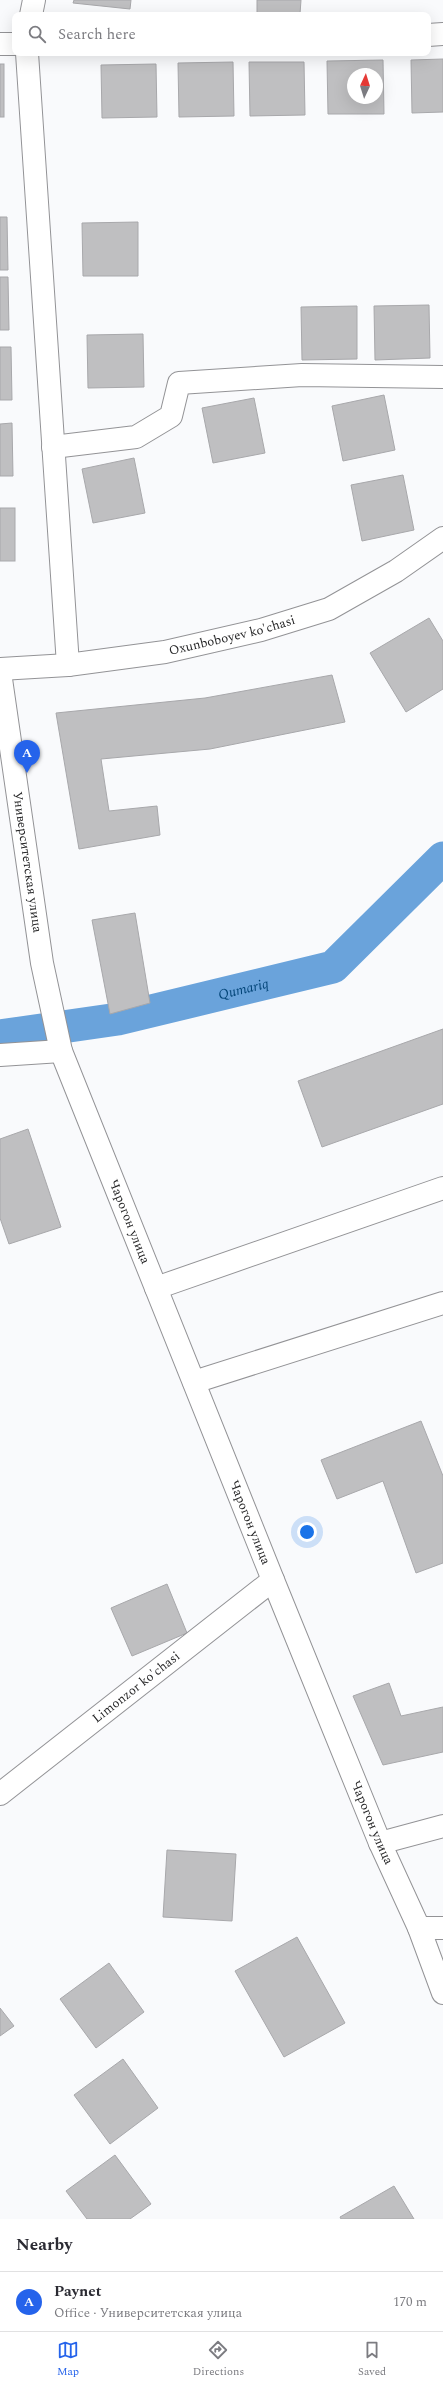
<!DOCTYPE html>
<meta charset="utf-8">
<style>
body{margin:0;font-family:Spectral,serif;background:#f2f2f3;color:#2b2b33}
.compass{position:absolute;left:347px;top:68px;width:36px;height:36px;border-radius:50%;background:#fff;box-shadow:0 4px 16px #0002;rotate:4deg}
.you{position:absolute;left:307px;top:1532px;width:14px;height:14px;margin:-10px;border:3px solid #fff;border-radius:50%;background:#1a73e8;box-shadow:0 0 0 6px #1a73e833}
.badge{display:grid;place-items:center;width:26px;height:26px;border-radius:50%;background:#2563eb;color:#fff;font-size:13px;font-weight:700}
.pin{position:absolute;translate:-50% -33px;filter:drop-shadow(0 1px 2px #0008)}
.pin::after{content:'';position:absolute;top:21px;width:14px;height:12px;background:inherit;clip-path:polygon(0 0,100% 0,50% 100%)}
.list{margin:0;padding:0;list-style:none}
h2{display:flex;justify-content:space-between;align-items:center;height:52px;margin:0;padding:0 16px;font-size:17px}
h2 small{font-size:13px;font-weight:400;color:#7c7c81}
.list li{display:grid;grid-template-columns:26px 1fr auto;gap:12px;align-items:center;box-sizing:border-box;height:60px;padding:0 16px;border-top:1px solid #e1e1e2}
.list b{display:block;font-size:15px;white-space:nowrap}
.list p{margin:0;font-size:13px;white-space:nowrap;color:#7c7c81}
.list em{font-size:13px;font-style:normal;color:#7c7c81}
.icon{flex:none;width:22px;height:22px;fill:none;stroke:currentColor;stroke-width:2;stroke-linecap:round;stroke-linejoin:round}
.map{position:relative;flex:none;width:443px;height:2219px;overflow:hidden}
.search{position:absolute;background:#fff;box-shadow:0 4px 16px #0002;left:12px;right:12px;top:12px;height:44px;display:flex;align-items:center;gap:10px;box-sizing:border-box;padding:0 14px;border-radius:8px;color:#7c7c81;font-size:15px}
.sheet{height:112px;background:#fff}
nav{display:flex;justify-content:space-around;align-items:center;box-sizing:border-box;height:56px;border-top:1px solid #e1e1e2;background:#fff;font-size:11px;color:#7c7c81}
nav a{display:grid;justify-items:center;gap:2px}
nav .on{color:#2563eb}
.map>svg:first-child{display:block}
</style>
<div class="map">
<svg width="443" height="2219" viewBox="0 0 443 2219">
<rect width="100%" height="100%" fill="#f9fafc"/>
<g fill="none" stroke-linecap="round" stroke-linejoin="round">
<!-- canal -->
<path stroke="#6aa3db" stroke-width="33" id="s1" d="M0,1036L118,1019L333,967L443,858"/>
</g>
<!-- building -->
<g fill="#bfbfc1" stroke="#a8a8ab" fill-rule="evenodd">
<polygon points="74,0 131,0 130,9 73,3"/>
<polygon points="257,0 301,0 300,14 257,13"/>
<polygon points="443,59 443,112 412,113 411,60"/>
<path d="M383,60L384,114H328L327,61ZM353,74H377V98H353Z"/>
<polygon points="233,62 234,116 179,117 178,63"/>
<polygon points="249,62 304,62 305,115 250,116"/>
<rect x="0" y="64" width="4" height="53"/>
<polygon points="156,64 157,117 102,118 101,65"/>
<polygon points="0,217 7,217 8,270 0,270"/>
<polygon points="138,222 138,276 83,276 82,223"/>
<polygon points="0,277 8,277 9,330 0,330"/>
<polygon points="429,305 430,358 375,360 374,306"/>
<polygon points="357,306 357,359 302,360 301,307"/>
<polygon points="143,334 144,387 88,388 87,335"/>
<polygon points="0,347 11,347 12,400 0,400"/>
<polygon points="384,395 395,450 343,461 332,406"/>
<polygon points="254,398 265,453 213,463 202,408"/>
<polygon points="12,423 13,476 0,476 0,424"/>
<polygon points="134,458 145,513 93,523 82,469"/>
<polygon points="403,475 414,530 362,541 351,485"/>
<rect x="0" y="508" width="15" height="53"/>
<polygon points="429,618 443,641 443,689 406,712 370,653"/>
<polygon points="332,675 345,722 210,749 101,759 109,811 157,806 160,835 79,849 56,713 205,698"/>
<polygon points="135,913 150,1003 110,1014 92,920"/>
<polygon points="443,1029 443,1104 322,1147 298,1081"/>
<polygon points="28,1129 61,1227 9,1244 0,1218 0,1139"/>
<polygon points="421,1421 443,1476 443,1563 416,1573 383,1481 337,1499 321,1460"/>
<polygon points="167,1584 187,1633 132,1656 111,1608"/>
<polygon points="389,1683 401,1716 443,1707 443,1752 383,1765 353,1696"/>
<polygon points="167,1850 236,1854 232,1921 163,1917"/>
<polygon points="297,1937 345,2023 284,2057 235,1971"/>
<polygon points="109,1963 144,2012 96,2048 60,1999"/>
<polygon points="0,2008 14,2026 0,2036"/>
<polygon points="123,2059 158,2108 110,2144 74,2095"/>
<polygon points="115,2155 151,2204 130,2219 87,2219 66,2191"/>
<polygon points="394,2186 414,2219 341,2219 340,2217"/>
</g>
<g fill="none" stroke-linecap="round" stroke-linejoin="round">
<defs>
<g id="minor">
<polyline points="31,15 34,0"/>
<polyline points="428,35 443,34"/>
<polyline points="0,44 15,44"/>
<polyline points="27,53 68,665"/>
<polyline points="53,447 136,437 171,416 179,383 302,375 443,377"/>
<polyline points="0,1055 61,1051"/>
<polyline points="156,1288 443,1188"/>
<polyline points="194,1382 443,1303"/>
<path id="s2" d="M0,1794L273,1580"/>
<polyline points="380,1843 443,1826"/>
<polyline points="419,1928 443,1928"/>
</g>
<g id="major">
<path id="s3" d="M0,669L68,665L165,652L261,630L329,609L396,571L443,538"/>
<path id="s4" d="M0,672L42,963L61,1051L273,1580L380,1843L419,1928L443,1993"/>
</g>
</defs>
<!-- minor casing -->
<use href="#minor" stroke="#939396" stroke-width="24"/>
<!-- major casing -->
<use href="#major" stroke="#939396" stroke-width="24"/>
<!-- minor -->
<use href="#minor" stroke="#fff" stroke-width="22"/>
<!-- major -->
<use href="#major" stroke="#fff" stroke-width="22"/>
</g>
<g text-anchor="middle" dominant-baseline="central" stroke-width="3" stroke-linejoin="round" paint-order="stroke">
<!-- street labels -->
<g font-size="13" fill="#262627" stroke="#f9fafc">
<text stroke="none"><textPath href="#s3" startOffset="235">Oxunboboyev ko'chasi</textPath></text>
<text stroke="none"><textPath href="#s4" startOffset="192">Университетская улица</textPath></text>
<text stroke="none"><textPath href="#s4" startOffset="568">Чарогон улица</textPath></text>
<text stroke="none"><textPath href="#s4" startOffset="892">Чарогон улица</textPath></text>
<text stroke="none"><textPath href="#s2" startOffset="173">Limonzor ko'chasi</textPath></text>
<text stroke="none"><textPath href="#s4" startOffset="1216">Чарогон улица</textPath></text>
</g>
<!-- water labels -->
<g font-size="14" font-style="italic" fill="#004376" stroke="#f9fafc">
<text stroke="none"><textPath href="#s1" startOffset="248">Qumariq</textPath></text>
</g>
</g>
</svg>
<svg class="compass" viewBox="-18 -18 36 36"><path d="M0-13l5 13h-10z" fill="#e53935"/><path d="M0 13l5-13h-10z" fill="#7c7c81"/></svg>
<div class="you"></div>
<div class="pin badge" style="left:27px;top:773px">A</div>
<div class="search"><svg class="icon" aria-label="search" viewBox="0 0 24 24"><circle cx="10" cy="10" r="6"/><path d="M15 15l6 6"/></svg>Search here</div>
</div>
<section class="sheet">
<h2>Nearby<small></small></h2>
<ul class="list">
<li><span class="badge">A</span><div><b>Paynet</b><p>Office · Университетская улица</p></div><em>170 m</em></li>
</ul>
</section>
<nav>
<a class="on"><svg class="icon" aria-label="map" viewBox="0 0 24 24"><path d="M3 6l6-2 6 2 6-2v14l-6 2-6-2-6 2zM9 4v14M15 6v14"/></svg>Map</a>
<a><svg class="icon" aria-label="directions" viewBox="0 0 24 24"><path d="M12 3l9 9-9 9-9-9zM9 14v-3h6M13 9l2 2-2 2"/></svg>Directions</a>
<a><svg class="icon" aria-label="saved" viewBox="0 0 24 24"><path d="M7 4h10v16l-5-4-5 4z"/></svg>Saved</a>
</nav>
